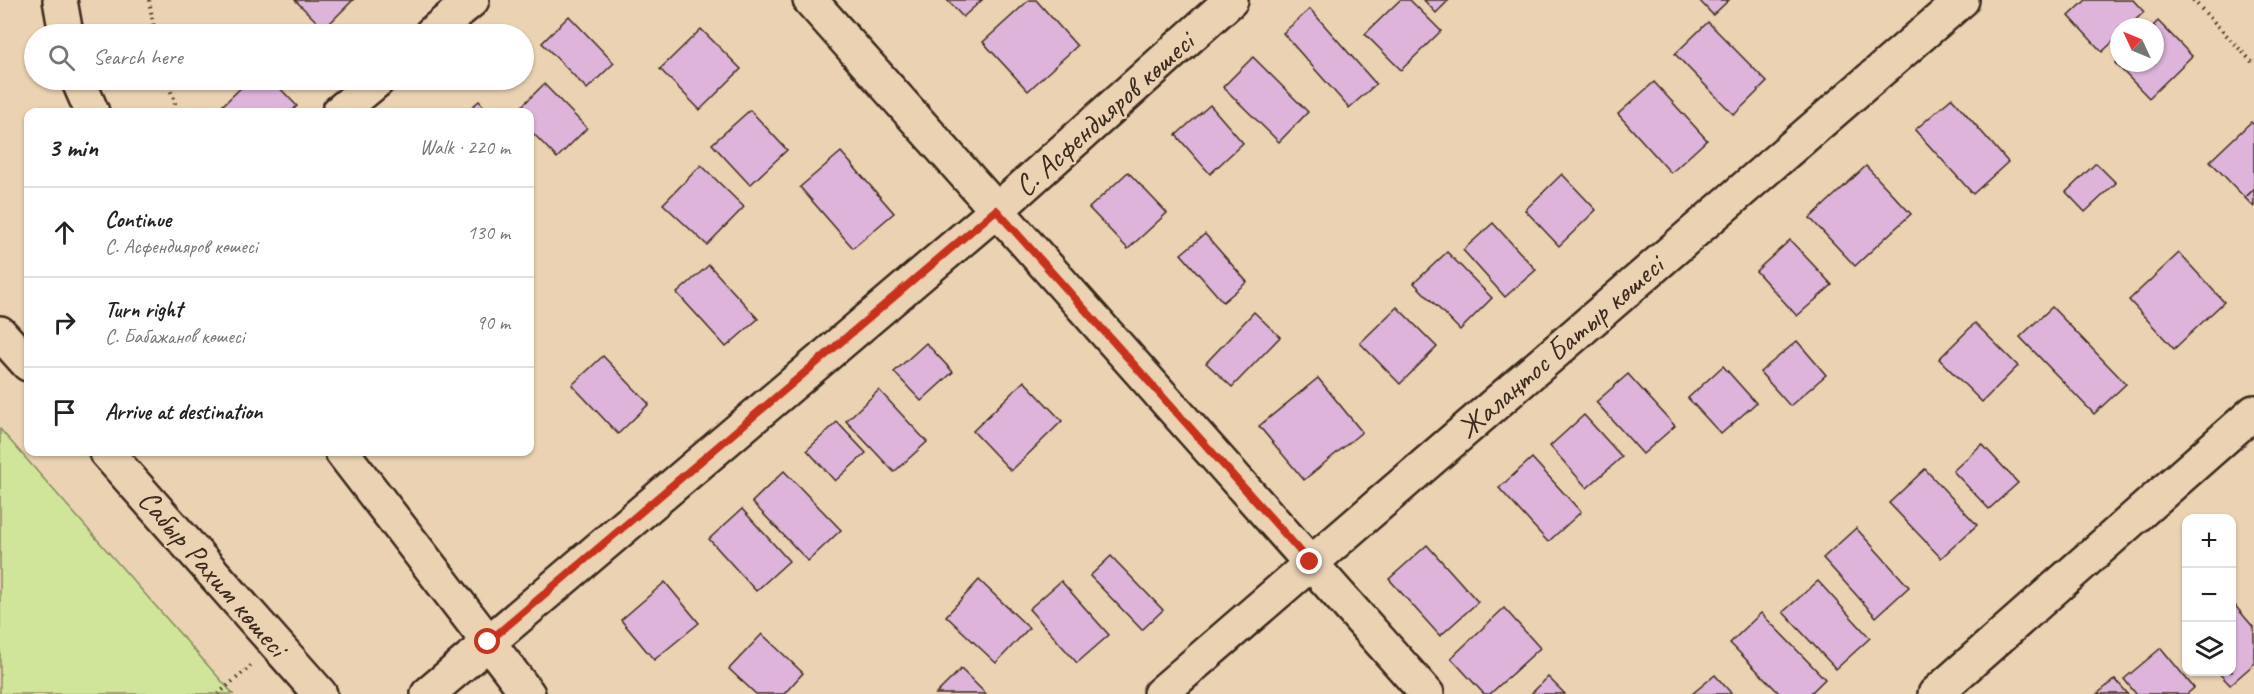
<!DOCTYPE html>
<meta charset="utf-8">
<style>
body{margin:0;font-family:Caveat,sans-serif;background:#f6f6f6;color:#222}
.controls{position:absolute;right:18px;bottom:18px;display:grid;overflow:hidden;border-radius:12px;box-shadow:0 2px 4px #0004}
.controls button{width:54px;height:54px;display:grid;place-items:center;padding:0;border:0;border-bottom:2px solid #e0e0e0;background:#fff;color:#222;font:30px sans-serif}
.compass{position:absolute;left:2110px;top:18px;width:54px;height:54px;border-radius:50%;background:#fff;box-shadow:0 2px 4px #0004;rotate:314deg}
.stop{position:absolute;width:18px;height:18px;margin:-14px;border:4px solid #c8321e;border-radius:50%;background:#fff}
.stop.end{background:#c8321e;border-color:#fff;box-shadow:0 2px 6px #0008}
.list{margin:0;padding:0;list-style:none}
h2{display:flex;justify-content:space-between;align-items:center;height:78px;margin:0;padding:0 24px;font-size:26px}
h2 small{font-size:20px;font-weight:400;color:#767676}
.list li{display:grid;grid-template-columns:39px 1fr auto;gap:18px;align-items:center;box-sizing:border-box;height:90px;padding:0 24px;border-top:2px solid #e0e0e0}
.list b{display:block;font-size:22px;white-space:nowrap}
.list p{margin:0;font-size:20px;white-space:nowrap;color:#767676}
.list em{font-size:20px;font-style:normal;color:#767676}
.icon{flex:none;width:33px;height:33px;fill:none;stroke:currentColor;stroke-width:2;stroke-linecap:round;stroke-linejoin:round}
.map{position:relative;flex:none;width:2254px;height:694px;overflow:hidden}
.search{position:absolute;background:#fff;box-shadow:0 2px 4px #0004;left:24px;top:24px;width:510px;height:66px;display:flex;align-items:center;gap:15px;box-sizing:border-box;padding:0 21px;border-radius:33px;color:#767676;font-size:22px}
.panel{position:absolute;background:#fff;box-shadow:0 2px 4px #0004;left:24px;top:108px;width:510px;height:348px;border-radius:12px}
.map>svg:first-child{display:block}
</style>
<div class="map">
<svg width="2254" height="694" viewBox="0 0 2254 694">
<rect width="100%" height="100%" fill="#ebd2b3"/>
<filter id="ink" filterUnits="userSpaceOnUse"><feTurbulence type="fractalNoise" baseFrequency=".0167" numOctaves="2"/><feDisplacementMap in="SourceGraphic" scale="12" xChannelSelector="R" yChannelSelector="G"/><feConvolveMatrix kernelMatrix="1 2 1 2 8 2 1 2 1" color-interpolation-filters="sRGB"/></filter>
<g filter="url(#ink)">
<!-- green -->
<polygon fill="#d0e59a" stroke="#86885c" stroke-width="1.5" points="0,429 233,694 0,694"/>
<!-- building -->
<g fill="#deb4da" stroke="#3b2a1e" stroke-width="1.5">
<polygon points="295,0 353,0 324,29"/>
<polygon points="947,0 982,0 963,17"/>
<polygon points="1029,0 1036,0 1077,46 1028,91 983,42"/>
<polygon points="1400,0 1410,0 1441,31 1401,70 1365,34"/>
<polygon points="1424,0 1449,0 1436,13"/>
<polygon points="1699,0 1729,0 1713,15"/>
<polygon points="2086,0 2133,0 2144,12 2128,27 2119,27 2119,36 2102,52 2069,16"/>
<polygon points="1310,9 1376,84 1349,108 1283,33"/>
<polygon points="569,16 614,63 587,89 542,43"/>
<polygon points="2158,21 2192,56 2149,98 2115,63 2119,59 2119,63 2155,63 2155,27 2152,27"/>
<polygon points="1708,22 1767,82 1734,115 1675,54"/>
<polygon points="701,29 741,69 700,110 660,69"/>
<polygon points="1253,57 1308,112 1279,142 1223,87"/>
<polygon points="249,80 272,80 297,106 291,112 225,112 220,108"/>
<polygon points="1654,82 1707,140 1671,173 1618,114"/>
<polygon points="544,84 587,128 557,158 530,130 530,112 516,112"/>
<polygon points="1952,98 2008,162 1973,194 1915,130"/>
<polygon points="479,101 489,112 466,112"/>
<polygon points="1210,105 1243,143 1210,174 1176,135"/>
<polygon points="750,110 787,150 750,185 712,144"/>
<polygon points="2251,122 2254,125 2254,189 2245,198 2210,161"/>
<polygon points="841,152 894,213 853,248 800,187"/>
<polygon points="2096,163 2116,183 2085,212 2066,192"/>
<polygon points="701,165 744,207 707,245 663,204"/>
<polygon points="1866,166 1911,214 1855,266 1810,218"/>
<polygon points="1128,172 1167,213 1128,249 1089,208"/>
<polygon points="1562,174 1596,210 1559,246 1525,210"/>
<polygon points="2254,189 2254,207 2245,198"/>
<polygon points="1493,223 1536,270 1505,297 1463,250"/>
<polygon points="1205,234 1247,282 1223,302 1181,254"/>
<polygon points="1790,240 1832,285 1797,316 1756,271"/>
<polygon points="1447,252 1492,298 1460,330 1414,283"/>
<polygon points="2179,253 2224,302 2174,349 2129,300"/>
<polygon points="709,265 758,319 726,347 677,293"/>
<polygon points="1397,307 1437,347 1400,384 1360,343"/>
<polygon points="2052,307 2126,384 2094,414 2020,337"/>
<polygon points="1254,312 1280,337 1232,387 1206,363"/>
<polygon points="1975,323 2018,366 1982,402 1939,359"/>
<polygon points="1797,341 1826,375 1790,406 1760,372"/>
<polygon points="926,343 953,372 921,401 894,372"/>
<polygon points="603,356 649,404 618,434 572,385"/>
<polygon points="1723,366 1756,403 1721,434 1688,398"/>
<polygon points="1628,374 1675,426 1643,454 1596,402"/>
<polygon points="1318,378 1362,432 1304,480 1259,426"/>
<polygon points="1024,381 1062,421 1011,471 973,431"/>
<polygon points="879,390 927,442 894,472 846,421"/>
<polygon points="1584,415 1622,457 1587,488 1550,446"/>
<polygon points="837,422 866,453 835,481 807,450"/>
<polygon points="1982,444 2018,483 1989,509 1953,471"/>
<polygon points="1532,458 1581,512 1548,542 1499,488"/>
<polygon points="1925,469 1977,525 1941,558 1889,503"/>
<polygon points="784,471 841,530 808,561 752,502"/>
<polygon points="742,509 789,561 756,591 709,539"/>
<polygon points="1856,528 1909,587 1876,617 1823,558"/>
<polygon points="1427,545 1478,602 1440,636 1389,579"/>
<polygon points="1111,556 1163,610 1142,630 1090,576"/>
<polygon points="979,580 1029,628 996,663 946,616"/>
<polygon points="1061,581 1109,635 1077,663 1029,609"/>
<polygon points="1818,581 1870,638 1836,669 1783,612"/>
<polygon points="665,582 699,623 654,660 621,620"/>
<polygon points="2232,602 2254,628 2254,664 2230,685 2218,672 2232,672"/>
<polygon points="1504,608 1540,648 1490,694 1484,694 1451,658"/>
<polygon points="1761,613 1825,679 1810,694 1780,694 1730,643"/>
<polygon points="762,634 803,673 784,694 756,694 729,669"/>
<polygon points="2161,648 2194,688 2187,694 2136,694 2124,679"/>
<polygon points="961,669 986,694 936,694"/>
<polygon points="1715,675 1732,694 1692,694"/>
<polygon points="1548,677 1565,694 1531,694"/>
<polygon points="2115,679 2128,694 2097,694"/>
</g>
<g fill="none" stroke-linecap="round" stroke-linejoin="round">
<defs>
<g id="street">
<polyline points="60,0 66,34"/>
<polyline points="810,0 1427,694"/>
<polyline points="431,34 472,0"/>
<polyline points="78,80 92,112"/>
<polyline points="339,112 378,80"/>
<polyline points="0,333 28,364"/>
<polyline points="106,452 320,694"/>
<polyline points="342,452 528,694"/>
<polyline points="428,694 997,210 1231,0"/>
<polyline points="1160,694 1962,0"/>
<polyline points="1935,694 2254,412"/>
</g>
</defs>
<!-- street casing -->
<use href="#street" stroke="#3b2a1e" stroke-width="38"/>
<!-- path -->
<g stroke="#3b2a1e" stroke-width="4" stroke-dasharray="1.5 4.5" stroke-linecap="butt">
<polyline points="149,0 155,34"/>
<polyline points="2193,0 2254,64"/>
<polyline points="167,80 178,112"/>
<polyline points="218,694 252,665"/>
</g>
<!-- street -->
<use href="#street" stroke="#ebd2b3" stroke-width="33"/>
</g>
</g>
<g fill="none" stroke-linecap="round" stroke-linejoin="round" filter="url(#ink)">
<!-- route -->
<polyline stroke="#c8321e" stroke-width="8" points="488,642 996,210 1310,562"/>
</g>
<g text-anchor="middle" dominant-baseline="central" stroke-width="5" stroke-linejoin="round" paint-order="stroke">
<!-- street labels -->
<g font-size="30" fill="#3b2a1e" stroke="#ebd2b3">
<text transform="translate(1104 114) rotate(-42)">С. Асфендияров көшесі</text>
<text transform="translate(1560 347) rotate(-41)">Жалаңтос Батыр көшесі</text>
<text transform="translate(213 573) rotate(49)">Сабыр Рахим көшесі</text>
</g>
</g>
</svg>
<div class="controls">
<button>+</button>
<button>−</button>
<button><svg class="icon" aria-label="layers" viewBox="0 0 24 24"><path d="M12 4l9 5-9 5-9-5zM3 14l9 5 9-5"/></svg></button>
</div>
<svg class="compass" viewBox="-18 -18 36 36"><path d="M0-13l5 13h-10z" fill="#e53935"/><path d="M0 13l5-13h-10z" fill="#767676"/></svg>
<div class="stop" style="left:488px;top:642px"></div>
<div class="stop end" style="left:1310px;top:562px"></div>
<div class="search"><svg class="icon" aria-label="search" viewBox="0 0 24 24"><circle cx="10" cy="10" r="6"/><path d="M15 15l6 6"/></svg>Search here</div>
<section class="panel">
<h2>3 min<small>Walk · 220 m</small></h2>
<ul class="list">
<li><svg class="icon" aria-label="ahead" viewBox="0 0 24 24"><path d="M12 20V5M6 11l6-6 6 6"/></svg><div><b>Continue</b><p>С. Асфендияров көшесі</p></div><em>130 m</em></li>
<li><svg class="icon" aria-label="right" viewBox="0 0 24 24"><path d="M7 20v-9h11M14 6l5 5-5 5"/></svg><div><b>Turn right</b><p>С. Бабажанов көшесі</p></div><em>90 m</em></li>
<li><svg class="icon" aria-label="arrive" viewBox="0 0 24 24"><path d="M6 21V4h12l-3 4 3 4H6"/></svg><div><b>Arrive at destination</b></div></li>
</ul>
</section>
</div>
